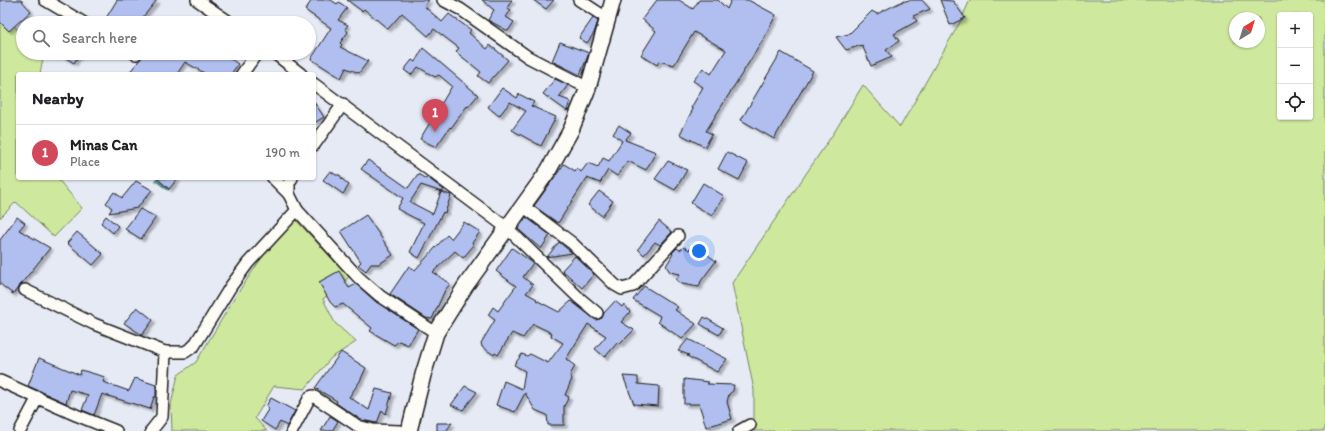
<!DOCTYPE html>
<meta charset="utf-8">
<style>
body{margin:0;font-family:Itim,sans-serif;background:#f6f6f6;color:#202124}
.controls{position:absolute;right:12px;top:12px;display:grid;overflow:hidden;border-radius:4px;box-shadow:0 1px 3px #0004}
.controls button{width:36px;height:36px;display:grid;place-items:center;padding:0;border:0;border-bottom:1px solid #e0e0e0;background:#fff;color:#202124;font:20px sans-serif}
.compass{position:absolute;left:1229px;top:12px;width:36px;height:36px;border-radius:50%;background:#fff;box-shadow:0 1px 3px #0004;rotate:38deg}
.you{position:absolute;left:699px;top:251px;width:14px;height:14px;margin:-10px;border:3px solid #fff;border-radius:50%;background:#1a73e8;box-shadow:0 0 0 6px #1a73e833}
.badge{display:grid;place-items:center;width:26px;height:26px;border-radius:50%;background:#d1495b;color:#fff;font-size:13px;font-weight:700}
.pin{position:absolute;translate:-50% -33px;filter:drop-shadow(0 1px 2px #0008)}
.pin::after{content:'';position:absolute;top:21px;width:14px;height:12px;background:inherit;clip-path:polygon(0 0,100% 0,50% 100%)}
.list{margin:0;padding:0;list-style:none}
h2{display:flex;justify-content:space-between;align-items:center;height:52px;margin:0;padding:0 16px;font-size:17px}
h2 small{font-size:13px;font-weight:400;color:#757577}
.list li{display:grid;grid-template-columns:26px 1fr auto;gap:12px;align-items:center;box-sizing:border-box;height:56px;padding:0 16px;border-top:1px solid #e0e0e0}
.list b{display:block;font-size:15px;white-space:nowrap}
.list p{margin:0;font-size:13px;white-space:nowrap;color:#757577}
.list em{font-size:13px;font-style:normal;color:#757577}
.icon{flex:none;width:22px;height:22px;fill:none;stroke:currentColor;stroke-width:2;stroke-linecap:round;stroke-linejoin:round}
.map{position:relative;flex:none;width:1325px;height:431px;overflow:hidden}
.search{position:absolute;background:#fff;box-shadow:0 1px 3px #0004;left:16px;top:16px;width:300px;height:44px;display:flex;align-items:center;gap:10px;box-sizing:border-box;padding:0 14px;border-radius:22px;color:#757577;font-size:15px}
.panel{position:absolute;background:#fff;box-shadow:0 1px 3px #0004;left:16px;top:72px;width:300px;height:108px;border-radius:4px}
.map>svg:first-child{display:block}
</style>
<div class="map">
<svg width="1325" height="431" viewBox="0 0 1325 431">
<defs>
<filter id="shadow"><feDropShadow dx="3" dy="3" stdDeviation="1" flood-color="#0004"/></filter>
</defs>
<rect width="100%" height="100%" fill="#e6eaf5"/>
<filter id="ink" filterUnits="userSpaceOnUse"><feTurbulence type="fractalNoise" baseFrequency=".025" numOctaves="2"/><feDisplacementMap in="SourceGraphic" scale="8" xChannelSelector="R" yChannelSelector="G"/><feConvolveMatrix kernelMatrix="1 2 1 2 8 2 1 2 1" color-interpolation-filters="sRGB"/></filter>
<g filter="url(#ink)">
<!-- green -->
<g fill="#cee89e" stroke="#75825d" fill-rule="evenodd">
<path d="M970,0H1325V431H754V390L732,283L835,131L863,85L900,127L960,22ZM1280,15H1310V117H1280ZM1235,18H1259V42H1235Z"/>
<polygon points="0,9 23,36 23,53 38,53 43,58 40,74 18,74 18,178 57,178 82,208 54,237 16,202 0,218"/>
<polygon points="295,219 349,277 323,299 335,323 356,342 331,358 305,389 274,386 255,418 267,431 172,431 171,404 178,375 196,362 237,294 267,250"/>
</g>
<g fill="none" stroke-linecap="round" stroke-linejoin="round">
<!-- stream -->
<polyline stroke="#5c8c90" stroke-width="3" points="156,180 168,189"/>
</g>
<!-- building -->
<g fill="#b0bfef" stroke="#1c1c1c" filter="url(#shadow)">
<polygon points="0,0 21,0 31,11 9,31 0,22"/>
<polygon points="117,0 157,0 138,23 103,23"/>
<polygon points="312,0 331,0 337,4 339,2 347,8 338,20 348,25 345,29 348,32 340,43 342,45 340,47 368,61 359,73 346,68 341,78 311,59 331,28 305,10"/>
<polygon points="347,0 429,0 424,6 442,22 449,14 471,30 469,33 487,49 490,45 508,60 488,83 478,76 481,72 456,52 459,48 434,29 428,36 402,13 388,29 364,9 362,11"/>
<polygon points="482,0 512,0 507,8 511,10 506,17 514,22 508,31 488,20 494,10"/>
<polygon points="533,0 554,0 546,9"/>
<polygon points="657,0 679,0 693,9 699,0 718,0 727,9 731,0 748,0 776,15 763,40 706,131 712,134 705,147 680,134 693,109 691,108 703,87 693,81 703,68 711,74 726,50 694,32 674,65 659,61 657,65 641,55 656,31 642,19"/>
<polygon points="910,0 922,0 930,9 913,16 917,21 894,34 899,41 886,50 892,57 871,66 862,45 846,50 836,37 849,34 872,11 877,14 901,2"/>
<polygon points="940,0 953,1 965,18 950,25"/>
<polygon points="593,18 598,21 594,33 587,43 579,38"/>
<polygon points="560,42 589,53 580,75 552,61"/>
<polygon points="423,48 478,95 468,107 467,106 451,128 450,127 436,147 420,139 452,86 439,75 435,77 418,67 411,75 404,70 412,60 415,62"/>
<polygon points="781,52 813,71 774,139 741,120"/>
<polygon points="58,53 80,53 74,63"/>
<polygon points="143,53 222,53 238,64 231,74 206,74 185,62 177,74 128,74 142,57"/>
<polygon points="555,79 568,85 559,97 570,101 567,111 543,94"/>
<polygon points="502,88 517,98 519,94 534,102 531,106 556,117 541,146 512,130 526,111 510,102 499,116 488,107"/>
<polygon points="314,102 324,117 314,123"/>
<polygon points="619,125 631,133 625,140 656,152 646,170 628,161 617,176 608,170 600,183 587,178 558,223 534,206 564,164 575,171 577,168 581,172 588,163 598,167 603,158 609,161 622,141 613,134"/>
<polygon points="727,152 748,163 739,180 718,169"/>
<polygon points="368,160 408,188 418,174 426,179 427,177 444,190 442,192 421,185 410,202 433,214 441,192 451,195 445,213 443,212 419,258 410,252 424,223 397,209 403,198 361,169"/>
<polygon points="668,161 687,170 675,190 655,179"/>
<polygon points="330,171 336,175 340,175 342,179 349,185 343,194 323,180"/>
<polygon points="157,178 178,178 169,189"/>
<polygon points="136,181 152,190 137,208 109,213 112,208 106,203 114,192 122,198"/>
<polygon points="703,183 724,196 712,216 691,203"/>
<polygon points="599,191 613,201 602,216 588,205"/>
<polygon points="140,209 156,217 141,239 125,229"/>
<polygon points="366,215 393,255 379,264 371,264 366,271 358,265 361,262 341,231"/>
<polygon points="106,216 118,226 113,233 101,223"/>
<polygon points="17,217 25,223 19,230 50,248 13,294 0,284 0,240"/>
<polygon points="526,217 550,235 541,249 518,229"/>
<polygon points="659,221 672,232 660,245 655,242 644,255 638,249"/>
<polygon points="464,222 480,232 472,243 474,245 463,258 455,251 433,272 450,284 445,290 432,319 426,318 390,294 409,266 415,270 447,235 451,239"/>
<polygon points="77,232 103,254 93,265 67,243"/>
<polygon points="559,242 572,253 547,257"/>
<polygon points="694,245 716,261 701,281 699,287 682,284 676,280 680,274 670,272 666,266 673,254 672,253 677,248 680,250 684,247 689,250"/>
<polygon points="512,248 533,263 523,277 533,285 526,293 537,299 536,300 559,312 571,301 596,320 602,318 604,313 615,301 622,307 624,304 630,312 621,322 634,330 620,344 618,342 605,357 595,349 606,336 588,324 566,359 575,366 570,375 572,379 565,395 569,397 564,406 564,425 548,425 547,415 535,410 525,393 515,412 496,405 504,381 522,389 525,371 514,365 522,354 527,356 530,354 548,363 563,343 551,336 552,333 533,324 523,338 512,333 498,355 495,353 494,355 482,347 481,343 495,320 488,315 493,307 498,311 516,286 496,271"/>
<polygon points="575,256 594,274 582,288 562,270"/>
<polygon points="339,271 349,288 356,284 376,302 418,329 408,345 399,341 394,345 370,331 372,328 343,304 335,307 330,302 319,282"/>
<polygon points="644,286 678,307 675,310 696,324 682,339 658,322 660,316 633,300"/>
<polygon points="137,307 153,320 142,335 124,323"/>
<polygon points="704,317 723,328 719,335 700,324"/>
<polygon points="688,339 727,359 717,372 687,356 689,355 678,351"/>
<polygon points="341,352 366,368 360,381 349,397 369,410 376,389 392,393 386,414 382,410 377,423 361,420 336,403 337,401 315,388"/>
<polygon points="39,358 80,375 81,370 105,377 103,382 129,391 135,378 156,385 156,397 154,397 150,409 102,394 94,415 82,410 88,395 70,390 66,403 28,386"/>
<polygon points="623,376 638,377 638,384 659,386 658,406 634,404"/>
<polygon points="684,379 709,382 707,384 734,385 733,391 729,394 727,402 732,419 706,427 699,404 684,404"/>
<polygon points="465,386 477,392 463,410 451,405"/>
<polygon points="271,398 295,411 287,426 280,422 275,430 261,421 269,408 266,406"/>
<polygon points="330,416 338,421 332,431 321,431"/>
<polygon points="437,423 452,423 446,431 437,431"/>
</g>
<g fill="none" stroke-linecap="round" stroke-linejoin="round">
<defs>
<g id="minor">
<polyline points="45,0 84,23"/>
<polyline points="197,0 231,23"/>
<polyline points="443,0 460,9 528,57 588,88"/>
<polyline points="579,0 608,19"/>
<polyline points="134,53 136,54"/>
<polyline points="274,53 301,74"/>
<polyline points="242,74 257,53"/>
<polyline points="314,84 507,228 578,297 597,313"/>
<polyline points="314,145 343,104"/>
<polyline points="273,178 289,194"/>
<polyline points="292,178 289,183 289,194 297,210 358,277 380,296 436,333"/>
<polyline points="523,206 572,243 615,285 622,289 633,286 678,236"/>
<polyline points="25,290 94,324 165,352 185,352 194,346 231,286 248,263 297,210"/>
<polyline points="0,381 76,415 116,431"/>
<polyline points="20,431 38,397"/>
<polyline points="151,431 162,417 165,352"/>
<polyline points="292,431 310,397 313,396 358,426 373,430 400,431"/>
<polyline points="739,431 750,425"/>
</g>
<polyline id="secondary" points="409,431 423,375 436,333 466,285 548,171 571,130 588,88 613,0"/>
</defs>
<!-- minor casing -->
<use href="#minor" stroke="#1c1c1c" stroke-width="14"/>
<!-- secondary casing -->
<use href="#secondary" stroke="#1c1c1c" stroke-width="18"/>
<!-- minor -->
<use href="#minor" stroke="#fdfcf7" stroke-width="11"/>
<!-- secondary -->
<use href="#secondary" stroke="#fdfcf7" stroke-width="15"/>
</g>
</g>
</svg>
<div class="controls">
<button>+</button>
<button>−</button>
<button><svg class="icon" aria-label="locate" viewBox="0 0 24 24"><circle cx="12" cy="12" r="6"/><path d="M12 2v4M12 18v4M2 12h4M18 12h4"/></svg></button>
</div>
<svg class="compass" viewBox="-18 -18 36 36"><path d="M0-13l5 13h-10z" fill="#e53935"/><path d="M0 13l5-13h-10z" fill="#757577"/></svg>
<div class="you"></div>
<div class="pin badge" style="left:435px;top:132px">1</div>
<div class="search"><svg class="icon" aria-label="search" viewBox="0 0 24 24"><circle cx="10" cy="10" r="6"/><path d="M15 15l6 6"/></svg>Search here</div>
<section class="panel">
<h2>Nearby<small></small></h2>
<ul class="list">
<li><span class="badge">1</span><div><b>Minas Can</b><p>Place</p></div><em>190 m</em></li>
</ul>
</section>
</div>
